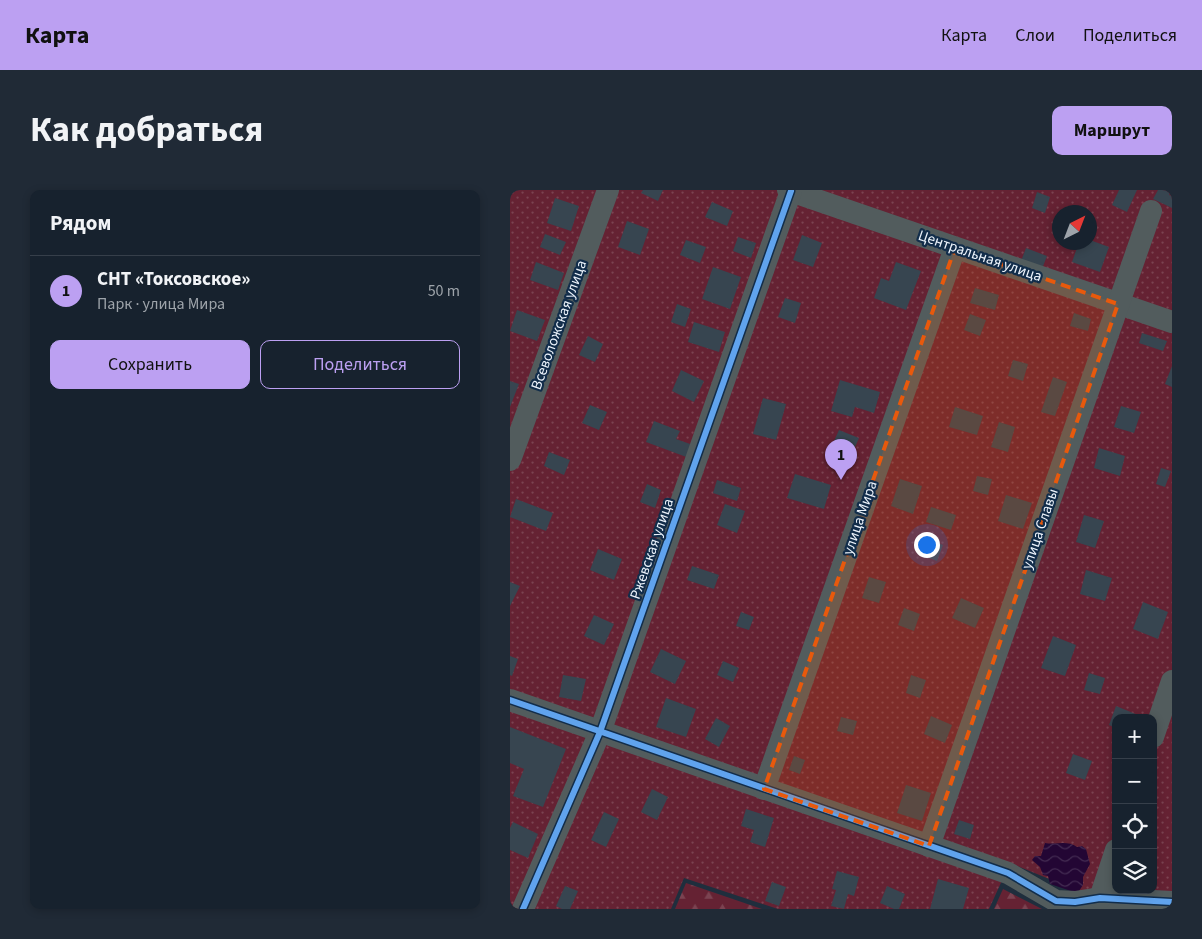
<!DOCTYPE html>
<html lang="ru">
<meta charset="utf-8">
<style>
body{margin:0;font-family:"Source Sans 3",sans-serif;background:#202a36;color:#f1f3f6}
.controls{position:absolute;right:15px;bottom:15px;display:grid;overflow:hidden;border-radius:10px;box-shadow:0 2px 8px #0003}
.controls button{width:45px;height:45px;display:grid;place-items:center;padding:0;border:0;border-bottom:1px solid #363f4a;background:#17222e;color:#f1f3f6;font:25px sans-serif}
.compass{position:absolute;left:542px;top:15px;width:45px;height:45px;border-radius:50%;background:#17222e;box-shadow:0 2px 8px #0003;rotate:42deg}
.you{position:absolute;left:416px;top:354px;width:18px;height:18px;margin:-12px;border:4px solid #fff;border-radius:50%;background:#1a73e8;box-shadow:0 0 0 8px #1a73e833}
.badge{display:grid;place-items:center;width:32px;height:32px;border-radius:50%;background:#bca0f2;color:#111;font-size:16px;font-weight:700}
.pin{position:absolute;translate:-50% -41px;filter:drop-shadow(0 1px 2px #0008)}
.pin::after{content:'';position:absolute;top:26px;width:18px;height:15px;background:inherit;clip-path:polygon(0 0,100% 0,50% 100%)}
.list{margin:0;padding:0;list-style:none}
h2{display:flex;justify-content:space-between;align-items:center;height:65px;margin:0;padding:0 20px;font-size:21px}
h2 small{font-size:16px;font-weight:400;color:#9ea4aa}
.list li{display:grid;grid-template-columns:32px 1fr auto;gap:15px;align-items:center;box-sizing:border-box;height:70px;padding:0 20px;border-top:1px solid #363f4a}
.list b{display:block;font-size:19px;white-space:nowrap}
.list p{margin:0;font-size:16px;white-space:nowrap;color:#9ea4aa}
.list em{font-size:16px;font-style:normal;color:#9ea4aa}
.actions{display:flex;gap:10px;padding:15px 20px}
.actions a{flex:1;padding:11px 0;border:1px solid #bca0f2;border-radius:10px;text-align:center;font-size:18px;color:#bca0f2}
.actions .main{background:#bca0f2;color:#111}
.icon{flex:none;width:28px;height:28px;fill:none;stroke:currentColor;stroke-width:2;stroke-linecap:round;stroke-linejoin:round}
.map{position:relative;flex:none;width:662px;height:719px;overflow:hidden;border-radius:10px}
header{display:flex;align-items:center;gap:30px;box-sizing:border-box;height:70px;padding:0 25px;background:#bca0f2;color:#111}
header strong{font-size:24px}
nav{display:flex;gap:28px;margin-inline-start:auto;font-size:18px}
.intro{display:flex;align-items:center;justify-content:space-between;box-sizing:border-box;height:120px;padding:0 30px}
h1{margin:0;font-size:35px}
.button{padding:12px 22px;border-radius:10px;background:#bca0f2;color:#111;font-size:18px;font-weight:700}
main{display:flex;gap:30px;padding:0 30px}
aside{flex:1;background:#17222e;border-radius:10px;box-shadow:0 2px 8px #0003}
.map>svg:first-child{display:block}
</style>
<header>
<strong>Карта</strong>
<nav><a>Карта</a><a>Слои</a><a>Поделиться</a></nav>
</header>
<div class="intro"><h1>Как добраться</h1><a class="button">Маршрут</a></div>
<main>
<aside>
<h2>Рядом<small></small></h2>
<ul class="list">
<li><span class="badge">1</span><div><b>СНТ «Токсовское»</b><p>Парк · улица Мира</p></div><em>50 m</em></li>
</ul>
<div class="actions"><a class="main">Сохранить</a><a>Поделиться</a></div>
</aside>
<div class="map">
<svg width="662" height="719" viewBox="0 0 662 719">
<defs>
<pattern id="forest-firs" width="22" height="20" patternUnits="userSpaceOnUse" patternTransform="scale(1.25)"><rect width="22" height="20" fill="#652233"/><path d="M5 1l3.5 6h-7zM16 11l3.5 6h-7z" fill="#7b4351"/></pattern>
<pattern id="garden-dots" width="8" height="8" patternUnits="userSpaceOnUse" patternTransform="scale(1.25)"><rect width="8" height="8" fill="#652233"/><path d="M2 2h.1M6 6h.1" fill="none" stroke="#7b4351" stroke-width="1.8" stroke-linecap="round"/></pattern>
<pattern id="water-waves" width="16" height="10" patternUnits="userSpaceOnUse" patternTransform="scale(1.25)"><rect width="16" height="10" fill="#230634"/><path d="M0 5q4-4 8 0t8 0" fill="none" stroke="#432b52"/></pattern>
</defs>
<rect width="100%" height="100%" fill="#1f2e3d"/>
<!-- forest -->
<g fill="url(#forest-firs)">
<polygon points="176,693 252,719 165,719"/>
<polygon points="493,699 532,719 484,719"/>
</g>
<!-- garden -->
<path fill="url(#garden-dots)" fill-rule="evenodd" d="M0,0H662V701H569L500,673L479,719H268L174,688L161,719H0ZM550,22H580V52H550ZM606,528H643V700H606Z"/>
<!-- water -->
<path fill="url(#water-waves)" d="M535,653C546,655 558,650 567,657L572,656L576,659L580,674L573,687V695L569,701H561L540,694L538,686L533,685L530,677L522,670L525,666H531Z"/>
<!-- building -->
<g fill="#374550">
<polygon points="133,0 153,0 148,11 131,3"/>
<polygon points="609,0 627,0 617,22 602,15"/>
<polygon points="648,0 661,0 659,5 662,6 662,18 643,9"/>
<polygon points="527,2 540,7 535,23 522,18"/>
<polygon points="45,8 69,16 61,41 37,33"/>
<polygon points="202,12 223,21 217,36 195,27"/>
<polygon points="117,31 139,39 130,65 108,57"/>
<polygon points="35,44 56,52 50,65 30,57"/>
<polygon points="292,45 312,53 303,77 283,70"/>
<polygon points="228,47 246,53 241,68 223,61"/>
<polygon points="176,50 196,57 190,73 170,65"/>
<polygon points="580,50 599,57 590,82 562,72 569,52 580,52"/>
<polygon points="516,58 537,66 532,79 511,71"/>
<polygon points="26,72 54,83 48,100 20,90"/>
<polygon points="386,72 411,81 396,120 364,108 371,88 379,91"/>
<polygon points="203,77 231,87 220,119 192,109"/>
<polygon points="465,98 489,105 485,120 460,113"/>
<polygon points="275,108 291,113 285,133 268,127"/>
<polygon points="167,114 181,119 175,137 161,132"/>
<polygon points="7,120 35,130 27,151 0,141"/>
<polygon points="564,123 581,129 578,141 560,136"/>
<polygon points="460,124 476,130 470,146 454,140"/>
<polygon points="184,132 215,142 209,162 178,152"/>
<polygon points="632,143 657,151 653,161 629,153"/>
<polygon points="78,146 93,154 85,172 69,165"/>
<polygon points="503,170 518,174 513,191 498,186"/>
<polygon points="662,176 662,197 655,194"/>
<polygon points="171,180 194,191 184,212 162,201"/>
<polygon points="543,187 557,192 545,226 531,222"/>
<polygon points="330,190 370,202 364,223 345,217 342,227 321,221"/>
<polygon points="0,191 9,194 0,217"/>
<polygon points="253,208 276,214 266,250 243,244"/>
<polygon points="80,215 97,222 89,240 72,233"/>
<polygon points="611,216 631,222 624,243 604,237"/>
<polygon points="445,217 473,226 467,245 439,237"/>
<polygon points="144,231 170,241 166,249 183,255 179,268 136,252"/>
<polygon points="489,232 505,237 498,262 481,257"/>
<polygon points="329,240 349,248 339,271 319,262"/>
<polygon points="589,258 615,266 610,286 584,278"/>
<polygon points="39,262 60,270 54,285 34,276"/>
<polygon points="651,278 661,281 655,297 646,294"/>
<polygon points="285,284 321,295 314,319 277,308"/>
<polygon points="467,286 482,289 478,305 463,301"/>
<polygon points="390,289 412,296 403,324 381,316"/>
<polygon points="207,290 231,298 227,311 203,303"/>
<polygon points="137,294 151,300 145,318 130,312"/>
<polygon points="496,305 522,313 513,339 488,331"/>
<polygon points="6,309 43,323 36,341 0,327"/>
<polygon points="215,314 235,321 227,343 207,335"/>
<polygon points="421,317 446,325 441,340 416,332"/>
<polygon points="574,325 594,331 585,358 566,352"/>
<polygon points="413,348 433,355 427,371 408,364"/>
<polygon points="88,359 112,369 104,390 80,380"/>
<polygon points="182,376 209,385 204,399 177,390"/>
<polygon points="576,380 602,388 595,411 570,404"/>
<polygon points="359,387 376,392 369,413 352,408"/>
<polygon points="0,392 10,396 0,416"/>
<polygon points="451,408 474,418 465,438 442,428"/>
<polygon points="633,412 658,422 648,449 623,439"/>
<polygon points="394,418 410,424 404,441 388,435"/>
<polygon points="231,422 244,427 239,440 226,436"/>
<polygon points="84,425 104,434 94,455 74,446"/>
<polygon points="543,446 566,455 555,486 531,478"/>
<polygon points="151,459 176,471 165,494 140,482"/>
<polygon points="0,466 8,469 2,486 0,485"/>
<polygon points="213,471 229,478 223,492 207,485"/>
<polygon points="579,483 595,488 590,504 574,500"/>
<polygon points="53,485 76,489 71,511 49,507"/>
<polygon points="401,485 416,490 410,508 396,503"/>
<polygon points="156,508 186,519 176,547 146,537"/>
<polygon points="606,516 628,525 627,528 606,528 606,538 599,535"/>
<polygon points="421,526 442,535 435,553 414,544"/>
<polygon points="331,527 347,531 343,545 327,541"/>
<polygon points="206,528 220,536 209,557 195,549"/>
<polygon points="0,537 56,559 33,617 3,606 14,579 0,573"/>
<polygon points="563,564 582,571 575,590 556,583"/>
<polygon points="284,566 295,570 290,584 279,580"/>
<polygon points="396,595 421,603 412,631 387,623"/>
<polygon points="142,599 158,607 147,630 131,622"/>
<polygon points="236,619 264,628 255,657 240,652 244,640 231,636"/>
<polygon points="94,622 109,629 96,657 81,650"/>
<polygon points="449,630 464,635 460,649 444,644"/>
<polygon points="3,632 28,644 18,668 0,660 0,638"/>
<polygon points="327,681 349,687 344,706 338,704 334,719 321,716 326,700 322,699"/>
<polygon points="428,689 459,698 453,719 420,719"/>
<polygon points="262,692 276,697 269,716 255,711"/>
<polygon points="55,696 68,701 60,719 52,719 46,716"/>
<polygon points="377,696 395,704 389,719 384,719 370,713"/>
</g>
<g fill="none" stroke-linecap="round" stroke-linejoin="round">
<!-- minor -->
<g stroke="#525c5d" stroke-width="22">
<polyline points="278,0 662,132"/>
<polyline points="0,270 98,0"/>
<polyline points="0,510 498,683 546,711 565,712 590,708 662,712"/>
<polyline points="643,547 662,491"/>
<polyline points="254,599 445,58"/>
<polyline points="419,656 641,21"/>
<polyline points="590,708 606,660"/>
<polyline points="13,719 90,542 281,1"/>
</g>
<defs>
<g id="cycleway">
<polyline points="0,510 498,683 546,711 565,712 590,708 662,712"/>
<polyline points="13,719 90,542 281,1"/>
</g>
</defs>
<!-- cycleway casing -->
<use href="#cycleway" stroke="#122d4a" stroke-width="9"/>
<!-- cycleway -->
<use href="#cycleway" stroke="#60a3ed" stroke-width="6"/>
</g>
<!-- marked area -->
<path fill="#e8590c" fill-opacity="0.2" stroke="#e8590c" stroke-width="4" stroke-dasharray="10 6" stroke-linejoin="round" d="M445,58L608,114L419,656L254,599Z"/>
<g text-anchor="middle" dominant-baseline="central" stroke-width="4.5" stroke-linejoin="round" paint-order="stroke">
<!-- street labels -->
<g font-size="15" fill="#edf4fc" stroke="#122d4a">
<text transform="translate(470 66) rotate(19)">Центральная улица</text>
<text transform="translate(49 135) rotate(-70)">Всеволожская улица</text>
<text transform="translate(350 328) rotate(-71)">улица Мира</text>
<text transform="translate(530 339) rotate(-71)">улица Славы</text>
<text transform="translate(142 359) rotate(-71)">Ржевская улица</text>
</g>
</g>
</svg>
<div class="controls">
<button>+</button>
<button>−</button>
<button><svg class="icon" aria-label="locate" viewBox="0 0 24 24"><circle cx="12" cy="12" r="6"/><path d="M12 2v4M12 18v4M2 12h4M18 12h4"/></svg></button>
<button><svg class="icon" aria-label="layers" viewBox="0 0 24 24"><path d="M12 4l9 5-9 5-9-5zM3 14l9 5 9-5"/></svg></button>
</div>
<svg class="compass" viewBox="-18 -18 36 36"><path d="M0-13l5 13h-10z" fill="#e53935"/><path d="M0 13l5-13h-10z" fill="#9ea4aa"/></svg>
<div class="you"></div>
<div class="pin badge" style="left:331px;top:290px">1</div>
</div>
</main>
